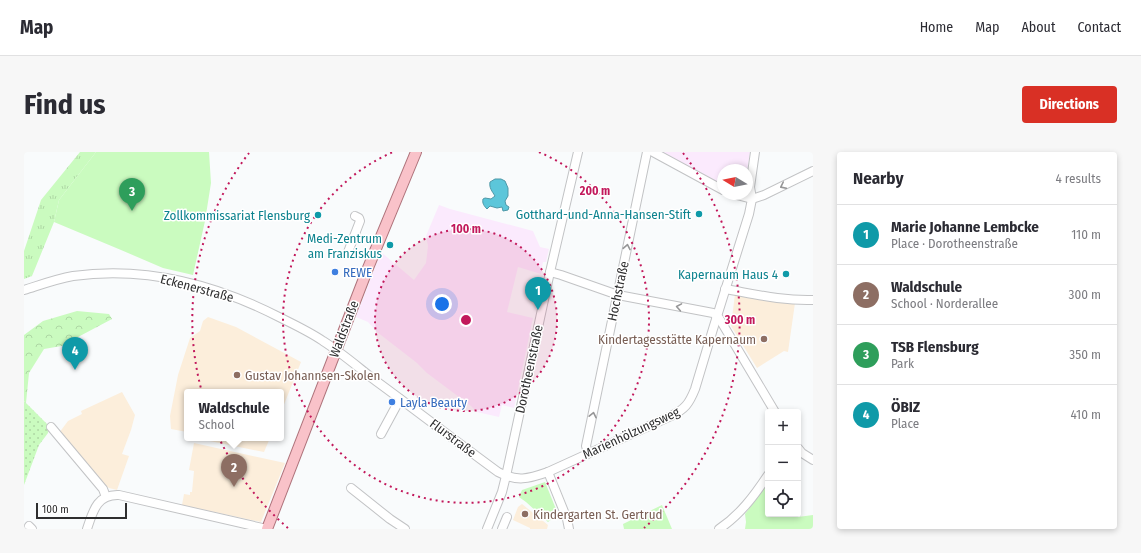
<!DOCTYPE html>
<meta charset="utf-8">
<style>
body{margin:0;font-family:"Fira Sans Condensed",sans-serif;background:#f7f7f7;color:#2b2b33}
.controls{position:absolute;right:12px;bottom:12px;display:grid;overflow:hidden;border-radius:4px;box-shadow:0 2px 6px #0003}
.controls button{width:36px;height:36px;display:grid;place-items:center;padding:0;border:0;border-bottom:1px solid #e1e1e2;background:#fff;color:#2b2b33;font:20px sans-serif}
.compass{position:absolute;left:693px;top:12px;width:36px;height:36px;border-radius:50%;background:#fff;box-shadow:0 2px 6px #0003;rotate:280deg}
.scale{position:absolute;left:12px;bottom:10px;width:91px;box-sizing:border-box;padding-left:4px;border:2px solid #2e2e2f;border-top:0;font-size:11px;line-height:14px;white-space:nowrap;color:#2e2e2f;-webkit-text-stroke:3px #fff;paint-order:stroke}
.you{position:absolute;left:418px;top:152px;width:14px;height:14px;margin:-10px;border:3px solid #fff;border-radius:50%;background:#1a73e8;box-shadow:0 0 0 6px #1a73e833}
.badge{display:grid;place-items:center;width:26px;height:26px;border-radius:50%;background:#d93025;color:#fff;font-size:13px;font-weight:700}
.pin{position:absolute;translate:-50% -33px;filter:drop-shadow(0 1px 2px #0008)}
.pin::after{content:'';position:absolute;top:21px;width:14px;height:12px;background:inherit;clip-path:polygon(0 0,100% 0,50% 100%)}
.popup{position:absolute;left:160px;top:237px;width:100px;height:52px;box-sizing:border-box;display:grid;place-content:center;border-radius:4px;background:#fff;filter:drop-shadow(0 1px 3px #0005);font-size:13px;white-space:nowrap;color:#7c7c81}
.popup b{font-size:15px;color:#2b2b33}
.popup::after{content:'';position:absolute;left:50%;top:100%;margin-left:-8px;border:8px solid transparent;border-top-color:#fff}
.list{margin:0;padding:0;list-style:none}
h2{display:flex;justify-content:space-between;align-items:center;height:52px;margin:0;padding:0 16px;font-size:17px}
h2 small{font-size:13px;font-weight:400;color:#7c7c81}
.list li{display:grid;grid-template-columns:26px 1fr auto;gap:12px;align-items:center;box-sizing:border-box;height:60px;padding:0 16px;border-top:1px solid #e1e1e2}
.list b{display:block;font-size:15px;white-space:nowrap}
.list p{margin:0;font-size:13px;white-space:nowrap;color:#7c7c81}
.list em{font-size:13px;font-style:normal;color:#7c7c81}
.icon{flex:none;width:22px;height:22px;fill:none;stroke:currentColor;stroke-width:2;stroke-linecap:round;stroke-linejoin:round}
.map{position:relative;flex:none;width:789px;height:377px;overflow:hidden;border-radius:4px}
header{display:flex;align-items:center;gap:24px;box-sizing:border-box;height:56px;padding:0 20px;background:#fff;border-bottom:1px solid #e1e1e2}
header strong{font-size:19px}
nav{display:flex;gap:22px;margin-inline-start:auto;font-size:14px}
.intro{display:flex;align-items:center;justify-content:space-between;box-sizing:border-box;height:96px;padding:0 24px}
h1{margin:0;font-size:28px}
.button{padding:10px 18px;border-radius:4px;background:#d93025;color:#fff;font-size:14px;font-weight:700}
main{display:flex;gap:24px;padding:0 24px}
aside{flex:1;background:#fff;border-radius:4px;box-shadow:0 2px 6px #0003}
.map>svg:first-child{display:block}
</style>
<header>
<strong>Map</strong>
<nav><a>Home</a><a>Map</a><a>About</a><a>Contact</a></nav>
</header>
<div class="intro"><h1>Find us</h1><a class="button">Directions</a></div>
<main>
<div class="map">
<svg width="789" height="377" viewBox="0 0 789 377">
<defs>
<pattern id="grass-tufts" width="24" height="20" patternUnits="userSpaceOnUse"><rect width="24" height="20" fill="#cafbbf"/><path d="M3 7l-1-3M5 7V3M7 7l1-3M15 17l-1-3M17 17v-4M19 17l1-3" fill="none" stroke="#aed7a4"/></pattern>
<pattern id="forest-crowns" width="20" height="18" patternUnits="userSpaceOnUse"><rect width="20" height="18" fill="#cafbbf"/><path d="M2 6a3 3 0 1 1 6 0M12 15a3 3 0 1 1 6 0" fill="none" stroke="#aed7a4"/></pattern>
<pattern id="garden-dots" width="8" height="8" patternUnits="userSpaceOnUse"><rect width="8" height="8" fill="#cafbbf"/><path d="M2 2h.1M6 6h.1" fill="none" stroke="#aed7a4" stroke-width="1.8" stroke-linecap="round"/></pattern>
</defs>
<rect width="100%" height="100%" fill="#f9fbfc"/>
<!-- education -->
<g fill="#fceedb">
<polygon points="711,142 771,151 764,200 760,199 733,216 707,174"/>
<polygon points="184,165 212,175 277,210 257,260 257,240 163,240 163,280 147,277 146,264 154,223 166,186 176,179 179,169"/>
<polygon points="98,240 111,263 107,278 98,302 105,304 93,338 85,336 77,330 35,281 44,269 58,262 57,259"/>
<polygon points="171,286 246,286 240,300"/>
<polygon points="170,291 261,311 237,370 158,353 160,342 166,343 166,340 168,340 170,319 165,318"/>
<polygon points="498,352 524,373 523,377 506,377 506,376 489,368 494,355"/>
</g>
<!-- medical -->
<g fill="#fbeafd">
<polygon points="639,0 726,0 723,20 723,18 699,18 699,34"/>
<polygon points="415,53 426,57 509,79 516,95 525,97 522,110 519,110 517,122 494,115 483,160 509,166 490,256 478,253 475,265 453,260 447,254 403,221 393,211 353,180 344,170 332,165 357,100 390,128 402,111 404,94 402,84"/>
</g>
<!-- grass -->
<polygon fill="url(#grass-tufts)" points="56,0 72,0 35,48 30,70 8,124 0,127 0,99 17,48"/>
<!-- forest -->
<polygon fill="url(#forest-crowns)" points="53,159 85,162 88,167 54,185 49,192 20,197 5,221 2,251 0,249 0,183 19,169"/>
<!-- park -->
<g fill="#cafbbf">
<polygon points="72,0 185,0 187,31 181,69 169,123 139,116 97,98 30,70 35,48"/>
<polygon points="521,330 534,362 524,370 502,350 495,345 498,338"/>
<polygon points="744,331 744,362 773,362 774,365 789,363 789,377 721,377 722,370 721,362"/>
<polygon points="638,353 648,377 600,377 599,372"/>
</g>
<!-- garden -->
<polygon fill="url(#garden-dots)" points="0,249 25,274 24,281 15,293 0,333"/>
<!-- water -->
<path fill="#5cc6da" stroke="#4e98a7" d="M471,27H477L481,29L484,36V44L481,49L482,53L485,55L484,58L479,59L478,55L473,56L466,54L463,57C460,54 458,51 459,47L461,46L467,47L471,44C468,39 465,36 466,30Z"/>
<g fill="none" stroke-linecap="round" stroke-linejoin="round">
<defs>
<g id="minor">
<polyline points="629,0 699,38"/>
<polyline points="709,42 728,47"/>
<polyline points="728,47 740,43 789,19"/>
<polyline points="324,100 336,69 335,66 331,64"/>
<polyline points="526,120 537,123 594,143 689,161 695,166 751,260"/>
<path d="M701,137C730,142 759,149 789,148"/>
<path d="M0,138C16,133 32,127 49,124C121,114 193,133 257,166C271,173 286,180 299,189C318,201 335,216 352,229C393,259 433,290 474,320C493,330 504,327 524,320L647,264C661,257 665,252 671,237L689,177L725,62L728,47L726,35L731,0"/>
<polyline points="27,275 79,337 82,345"/>
<polyline points="357,282 376,247"/>
<polyline points="774,296 778,301 789,308"/>
<polyline points="564,301 562,294 623,0"/>
<polyline points="524,320 543,367 545,377"/>
<polyline points="327,336 366,367 381,377"/>
<polyline points="5,374 8,377"/>
<path d="M63,377C69,359 73,342 95,343L243,377"/>
<polyline points="463,377 478,340 482,324 526,120 554,0"/>
<polyline points="478,377 483,365"/>
<path d="M695,377C716,363 730,344 744,323"/>
</g>
<polyline id="major" points="243,377 344,116 392,0"/>
</defs>
<!-- minor casing -->
<use href="#minor" stroke="#c2c3c5" stroke-width="10"/>
<!-- major casing -->
<use href="#major" stroke="#af747c" stroke-width="12"/>
<!-- minor -->
<use href="#minor" stroke="#fff" stroke-width="8"/>
<!-- major -->
<use href="#major" stroke="#f9c2c9" stroke-width="10"/>
</g>
<!-- one-way arrows -->
<defs><path id="oneway-chevron" d="M-2-3.5L2.5 0L-2 3.5" fill="none" stroke-width="1.6" stroke-linecap="round" stroke-linejoin="round"/></defs>
<g stroke="#969697">
<use href="#oneway-chevron" transform="translate(759 34) rotate(154)"/>
<use href="#oneway-chevron" transform="translate(603 95) rotate(-79)"/>
<use href="#oneway-chevron" transform="translate(655 155) rotate(-170)"/>
<use href="#oneway-chevron" transform="translate(569 263) rotate(-78)"/>
</g>
<!-- distance rings -->
<circle cx="442" cy="168" r="91" fill="#c2185b" fill-opacity=".12"/>
<g fill="none" stroke="#c2185b" stroke-width="2" stroke-dasharray="2 4">
<circle cx="442" cy="168" r="91"/>
<path d="M515 0A183 183 0 1 1 369 0"/>
<path d="M264 376A274 274 0 0 1 225 1M659 1A274 274 0 0 1 620 376"/>
</g>
<!-- markers -->
<g fill="#0f9aa8" stroke="#fff" stroke-width="1.5">
<circle cx="675" cy="62" r="4"/>
<circle cx="294" cy="63" r="4"/>
<circle cx="366" cy="93" r="4"/>
<circle cx="762" cy="122" r="4"/>
</g>
<g fill="#3f7fe0" stroke="#fff" stroke-width="1.5">
<circle cx="311" cy="120" r="4"/>
<circle cx="368" cy="250" r="4"/>
</g>
<g fill="#8d6e63" stroke="#fff" stroke-width="1.5">
<circle cx="740" cy="187" r="4"/>
<circle cx="213" cy="223" r="4"/>
<circle cx="501" cy="362" r="4"/>
</g>
<g text-anchor="middle" dominant-baseline="central" stroke-width="3" stroke-linejoin="round" paint-order="stroke">
<!-- culture labels -->
<g font-size="13" fill="#0d838f" stroke="#fff" text-anchor="end">
<text x="667" y="62">Gotthard-und-Anna-Hansen-Stift</text>
<text x="286" y="63">Zollkommissariat Flensburg</text>
<text x="358" y="86">Medi-Zentrum<tspan x="358" dy="15">am Franziskus</tspan></text>
<text x="754" y="122">Kapernaum Haus 4</text>
</g>
<!-- shop labels -->
<g font-size="13" fill="#366cbe" stroke="#fff" text-anchor="start">
<text x="319" y="120">REWE</text>
<text x="376" y="250">Layla Beauty</text>
</g>
<!-- street labels -->
<g font-size="13" fill="#2e2e2f" stroke="#fff">
<text transform="translate(173 136) rotate(15)">Eckenerstraße</text>
<text transform="translate(594 139) rotate(-78)">Hochstraße</text>
<text transform="translate(320 177) rotate(-69)">Waldstraße</text>
<text transform="translate(505 217) rotate(-78)">Dorotheenstraße</text>
<text transform="translate(607 281) rotate(-25)">Marienhölzungsweg</text>
<text transform="translate(429 286) rotate(37)">Flurstraße</text>
</g>
<!-- education labels -->
<g font-size="13" fill="#785e54" stroke="#fff" text-anchor="start">
<text x="732" y="187" text-anchor="end">Kindertagesstätte Kapernaum</text>
<text x="221" y="223">Gustav Johannsen-Skolen</text>
<text x="509" y="362">Kindergarten St. Gertrud</text>
</g>
</g>
<circle cx="442" cy="168" r="6" fill="#c2185b" stroke="#fff" stroke-width="2"/>
<g font-size="12" text-anchor="middle" font-weight="bold" fill="#c2185b" stroke="#fff" stroke-width="3" stroke-linejoin="round" paint-order="stroke">
<text x="571" y="43">200 m</text>
<text x="442" y="81">100 m</text>
<text x="716" y="172">300 m</text>
</g>
</svg>
<div class="controls">
<button>+</button>
<button>−</button>
<button><svg class="icon" aria-label="locate" viewBox="0 0 24 24"><circle cx="12" cy="12" r="6"/><path d="M12 2v4M12 18v4M2 12h4M18 12h4"/></svg></button>
</div>
<svg class="compass" viewBox="-18 -18 36 36"><path d="M0-13l5 13h-10z" fill="#e53935"/><path d="M0 13l5-13h-10z" fill="#7c7c81"/></svg>
<div class="scale">100 m</div>
<div class="you"></div>
<div class="pin badge" style="left:514px;top:158px;background:#0f9aa8">1</div>
<div class="pin badge" style="left:210px;top:335px;background:#8d6e63">2</div>
<div class="popup"><b>Waldschule</b>School</div>
<div class="pin badge" style="left:108px;top:59px;background:#2e9e5b">3</div>
<div class="pin badge" style="left:51px;top:218px;background:#0f9aa8">4</div>
</div>
<aside>
<h2>Nearby<small>4 results</small></h2>
<ul class="list">
<li><span class="badge" style="background:#0f9aa8">1</span><div><b>Marie Johanne Lembcke</b><p>Place · Dorotheenstraße</p></div><em>110 m</em></li>
<li><span class="badge" style="background:#8d6e63">2</span><div><b>Waldschule</b><p>School · Norderallee</p></div><em>300 m</em></li>
<li><span class="badge" style="background:#2e9e5b">3</span><div><b>TSB Flensburg</b><p>Park</p></div><em>350 m</em></li>
<li><span class="badge" style="background:#0f9aa8">4</span><div><b>ÖBIZ</b><p>Place</p></div><em>410 m</em></li>
</ul>
</aside>
</main>
